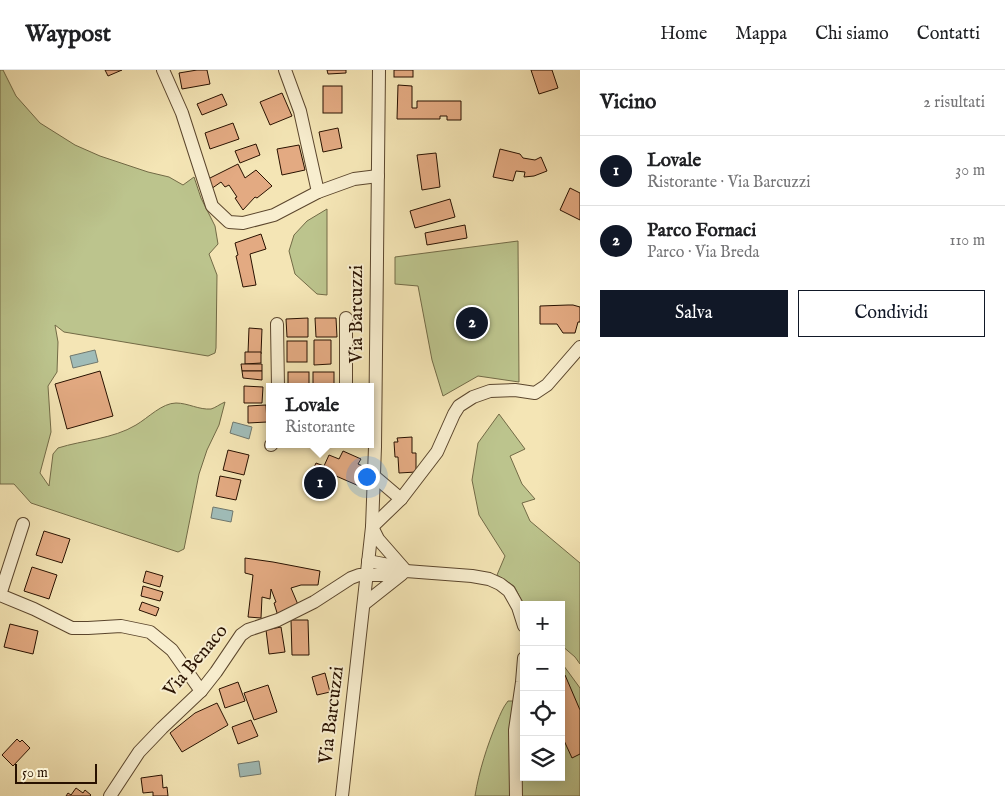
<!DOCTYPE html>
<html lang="it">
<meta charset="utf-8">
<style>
body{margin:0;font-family:"IM FELL English",serif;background:#f2f2f2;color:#202124}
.controls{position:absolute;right:15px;bottom:15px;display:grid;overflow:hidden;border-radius:0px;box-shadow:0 2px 12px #0003}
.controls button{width:45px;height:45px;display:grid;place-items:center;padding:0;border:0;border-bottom:1px solid #e0e0e0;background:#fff;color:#202124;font:25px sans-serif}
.scale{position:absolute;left:15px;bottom:12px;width:82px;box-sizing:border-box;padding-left:5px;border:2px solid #281100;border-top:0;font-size:14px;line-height:18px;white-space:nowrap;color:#281100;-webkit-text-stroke:4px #f8eecf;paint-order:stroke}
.you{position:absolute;left:366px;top:406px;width:18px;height:18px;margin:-12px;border:4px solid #fff;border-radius:50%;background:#1a73e8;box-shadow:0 0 0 8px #1a73e833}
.badge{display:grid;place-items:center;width:32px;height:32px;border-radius:50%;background:#111827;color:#fff;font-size:16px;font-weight:700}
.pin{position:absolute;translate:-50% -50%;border:2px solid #fff;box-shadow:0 1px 5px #0006}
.popup{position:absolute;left:266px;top:313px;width:108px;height:65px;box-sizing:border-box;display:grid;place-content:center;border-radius:0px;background:#fff;filter:drop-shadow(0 1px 4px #0005);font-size:16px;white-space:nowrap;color:#757577}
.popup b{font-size:19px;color:#202124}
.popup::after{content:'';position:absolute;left:50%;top:100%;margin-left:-10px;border:10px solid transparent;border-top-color:#fff}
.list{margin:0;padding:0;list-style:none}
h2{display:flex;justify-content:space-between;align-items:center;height:65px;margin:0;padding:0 20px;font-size:21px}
h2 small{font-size:16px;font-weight:400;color:#757577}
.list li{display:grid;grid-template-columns:32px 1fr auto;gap:15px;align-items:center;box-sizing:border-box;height:70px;padding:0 20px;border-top:1px solid #e0e0e0}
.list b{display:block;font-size:19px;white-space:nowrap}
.list p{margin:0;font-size:16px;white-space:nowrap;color:#757577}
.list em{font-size:16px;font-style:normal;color:#757577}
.actions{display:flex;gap:10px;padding:15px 20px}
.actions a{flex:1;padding:11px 0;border:1px solid #111827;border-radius:0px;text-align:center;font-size:18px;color:#111827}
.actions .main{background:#111827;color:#fff}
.icon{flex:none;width:28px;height:28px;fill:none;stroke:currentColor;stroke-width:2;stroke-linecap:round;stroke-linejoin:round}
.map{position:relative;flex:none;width:580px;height:726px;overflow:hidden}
header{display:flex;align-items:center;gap:30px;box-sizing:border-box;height:70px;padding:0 25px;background:#fff;border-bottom:1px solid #e0e0e0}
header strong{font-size:24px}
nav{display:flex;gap:28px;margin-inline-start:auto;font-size:18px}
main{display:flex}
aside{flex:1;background:#fff}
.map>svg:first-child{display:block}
</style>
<header>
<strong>Waypost</strong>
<nav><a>Home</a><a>Mappa</a><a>Chi siamo</a><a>Contatti</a></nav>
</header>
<main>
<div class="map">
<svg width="580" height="726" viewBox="0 0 580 726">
<rect width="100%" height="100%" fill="#f4e5b5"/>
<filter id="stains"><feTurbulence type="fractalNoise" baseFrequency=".004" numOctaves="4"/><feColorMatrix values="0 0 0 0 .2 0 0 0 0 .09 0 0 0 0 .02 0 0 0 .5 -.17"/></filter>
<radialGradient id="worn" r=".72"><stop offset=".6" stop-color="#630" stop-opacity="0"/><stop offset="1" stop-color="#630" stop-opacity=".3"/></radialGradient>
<!-- green -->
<g fill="#bcc48d" stroke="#726a46">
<path d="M0,0H3L16,26L40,53L75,75L100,86L148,102L169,107L183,115L194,107L201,128L215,156L218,174L209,184L217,205L216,278L215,283L208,286L64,262L55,255L58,272L57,302L48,316L51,362L40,403L49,416L53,384L58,378C83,370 113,369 136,355C148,348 162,333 176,333C188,333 199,340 211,339C215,338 220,334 225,332L219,355L207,380L199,404L184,479L178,482L31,433L14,414H0Z"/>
<polygon points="327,139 327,225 317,224 295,204 289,181 294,165 307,151"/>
<polygon points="518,171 519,312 478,306 443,326 432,290 418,216 395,214 395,187"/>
<polygon points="499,344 525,379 510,386 522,414 535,429 522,433 530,451 580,493 580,594 575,587 561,575 561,535 524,535 514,516 497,505 505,486 479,445 472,410 478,373"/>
<polygon points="561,592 580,618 580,726 520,726 518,698 524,627 524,707 561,707"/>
<path d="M508,631H517L514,726H475C479,701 487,676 497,652C500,645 503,637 508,631Z"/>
</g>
<!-- water -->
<g fill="#a0bcb8" stroke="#70786e">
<polygon points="95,280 98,292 73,298 70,286"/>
<polygon points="233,352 252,357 249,369 230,363"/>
<polygon points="213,437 233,441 231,452 211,448"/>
<polygon points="259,691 261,704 240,707 238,694"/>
</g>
<!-- building -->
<g fill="#e3aa82" stroke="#281100">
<polygon points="105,0 122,0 108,6"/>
<polygon points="197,0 207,0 210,14 182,19 179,3"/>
<polygon points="327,0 346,0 346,3 328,4"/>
<rect x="394" y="0" width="19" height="7"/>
<polygon points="531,0 552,0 558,18 539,24"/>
<polygon points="398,15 412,16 412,38 417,38 417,31 461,31 461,50 447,50 447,46 440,46 440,49 397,49"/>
<rect x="323" y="16" width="19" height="27"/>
<polygon points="282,23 292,46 270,55 260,32"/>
<polygon points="222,24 227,35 202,45 197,34"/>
<polygon points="233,53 239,69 210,79 205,63"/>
<polygon points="338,58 342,78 323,82 319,62"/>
<polygon points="256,74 260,85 240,93 235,81"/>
<polygon points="299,75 305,100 282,105 277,79"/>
<polygon points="500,79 520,84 523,88 535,90 541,87 547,101 534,106 524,107 525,102 516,101 513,111 493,107"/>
<polygon points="436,83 440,117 422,120 417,85"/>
<polygon points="238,94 245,108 256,100 272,116 257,128 255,127 243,140 235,128 237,127 229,115 225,117 221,112 211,119 208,109"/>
<polygon points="570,118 580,123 580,150 560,140"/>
<polygon points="450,129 455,147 415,158 410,141"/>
<polygon points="465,155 467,168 427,175 425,163"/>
<polygon points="261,164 266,179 250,184 256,215 243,217 236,186 238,185 235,173"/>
<polygon points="568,235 573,235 580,237 580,252 578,252 575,263 563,263 557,254 540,254 540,236"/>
<polygon points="308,248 308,267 287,267 286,249"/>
<polygon points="315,248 336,248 337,267 316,267"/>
<polygon points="249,258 262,259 261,284 248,283"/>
<polygon points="314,270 331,270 331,294 314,295"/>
<rect x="287" y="271" width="20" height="21"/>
<polygon points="245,282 261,282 261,293 245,294"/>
<polygon points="241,294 262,294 262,301 242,301"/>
<polygon points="100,301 113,346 67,359 55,314"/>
<polygon points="242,301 262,301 262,310 243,308"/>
<rect x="288" y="302" width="21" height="15"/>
<rect x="313" y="302" width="21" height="15"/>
<polygon points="244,316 263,317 262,333 244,333"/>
<polygon points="266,335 267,352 248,353 248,336"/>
<polygon points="412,367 412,383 416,383 416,402 399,403 398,387 395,387 394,372 398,372 397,368"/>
<polygon points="228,380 249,385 244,405 223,400"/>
<polygon points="343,381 361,389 358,394 367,398 359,416 336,406 326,429 304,420 316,393 324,396 329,385 339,389"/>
<polygon points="220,406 241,410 236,430 216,426"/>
<polygon points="44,461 70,469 62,493 36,485"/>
<polygon points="245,488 273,492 320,501 318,515 301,515 291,518 299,537 278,546 274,533 276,532 271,519 270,529 262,527 261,548 248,547 253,505 245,503"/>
<polygon points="32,497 57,505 49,529 24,521"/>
<polygon points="146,501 163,506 160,517 143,512"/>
<polygon points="143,516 163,522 160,531 141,526"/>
<polygon points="142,532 159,538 156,546 139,540"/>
<polygon points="291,550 308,550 309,585 292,585"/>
<polygon points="10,554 38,561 33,584 4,577"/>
<polygon points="281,557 285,582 269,584 266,560"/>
<polygon points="325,603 330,622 317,625 312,607"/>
<polygon points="565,605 580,640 580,684 572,688 561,664 561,606"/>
<polygon points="238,612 245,631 225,638 219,619"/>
<polygon points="268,615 277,642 254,650 244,623"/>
<polygon points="217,633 228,655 182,682 170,663 195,643"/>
<polygon points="251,650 258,666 238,674 232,657"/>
<polygon points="17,669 20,672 22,670 30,678 13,696 2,685"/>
<polygon points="162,705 163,718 167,717 168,726 153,726 153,722 143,723 141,708"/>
<polygon points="76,718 83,723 85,720 91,725 90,726 66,726 68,723 71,725"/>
</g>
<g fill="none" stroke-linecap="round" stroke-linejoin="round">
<defs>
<g id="minor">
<polyline points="163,0 182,43 212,136 229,152 243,153 274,145 318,122 354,109 378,106"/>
<polyline points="285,0 300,41 318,122"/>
<polyline points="346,248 346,317"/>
<polyline points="277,254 278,317"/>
<polyline points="271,375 272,374"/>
<polyline points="374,406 401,429"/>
<polyline points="23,454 0,525 34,539 72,558 88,558 121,556 150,562 172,580 201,621"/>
<polyline points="372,457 401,429 437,382 454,344 459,336 473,327 490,321 515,320 535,323 547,315 580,277"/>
<polyline points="372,457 378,469 406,501"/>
<polyline points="368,491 394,496 404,500"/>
<polyline points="364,534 402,504"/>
<polyline points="110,726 139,682 162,658 201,621 216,602 241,565 248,560 278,550 314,532 351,508 359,505 394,505 406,501 472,506 489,509 500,514 509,521 518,537 524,556"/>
<polyline points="342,726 372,457 375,377 379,0"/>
<polyline points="516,726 515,660 522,612 524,588"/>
</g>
</defs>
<!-- minor casing -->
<use href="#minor" stroke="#5b462d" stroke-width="14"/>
<!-- minor -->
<use href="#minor" stroke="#f8eecf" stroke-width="12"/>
</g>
<g text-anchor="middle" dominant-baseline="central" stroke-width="4" stroke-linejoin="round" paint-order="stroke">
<!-- street labels -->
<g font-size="19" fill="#281100" stroke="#f8eecf">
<text transform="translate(357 244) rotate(-90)">Via Barcuzzi</text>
<text transform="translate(196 591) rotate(-50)">Via Benaco</text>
<text transform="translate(332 645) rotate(-83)">Via Barcuzzi</text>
</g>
</g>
<rect width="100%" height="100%" filter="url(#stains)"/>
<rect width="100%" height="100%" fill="url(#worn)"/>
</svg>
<div class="controls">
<button>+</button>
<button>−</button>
<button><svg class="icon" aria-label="locate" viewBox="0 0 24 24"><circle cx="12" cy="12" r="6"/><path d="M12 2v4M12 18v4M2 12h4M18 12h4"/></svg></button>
<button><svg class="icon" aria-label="layers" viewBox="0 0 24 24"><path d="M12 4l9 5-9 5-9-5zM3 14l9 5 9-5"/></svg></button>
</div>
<div class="scale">50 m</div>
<div class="you"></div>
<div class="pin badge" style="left:320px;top:413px">1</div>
<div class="popup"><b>Lovale</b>Ristorante</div>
<div class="pin badge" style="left:472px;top:253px">2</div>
</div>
<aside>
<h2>Vicino<small>2 risultati</small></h2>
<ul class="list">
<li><span class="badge">1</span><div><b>Lovale</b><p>Ristorante · Via Barcuzzi</p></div><em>30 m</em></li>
<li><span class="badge">2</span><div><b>Parco Fornaci</b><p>Parco · Via Breda</p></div><em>110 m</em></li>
</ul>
<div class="actions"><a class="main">Salva</a><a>Condividi</a></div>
</aside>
</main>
